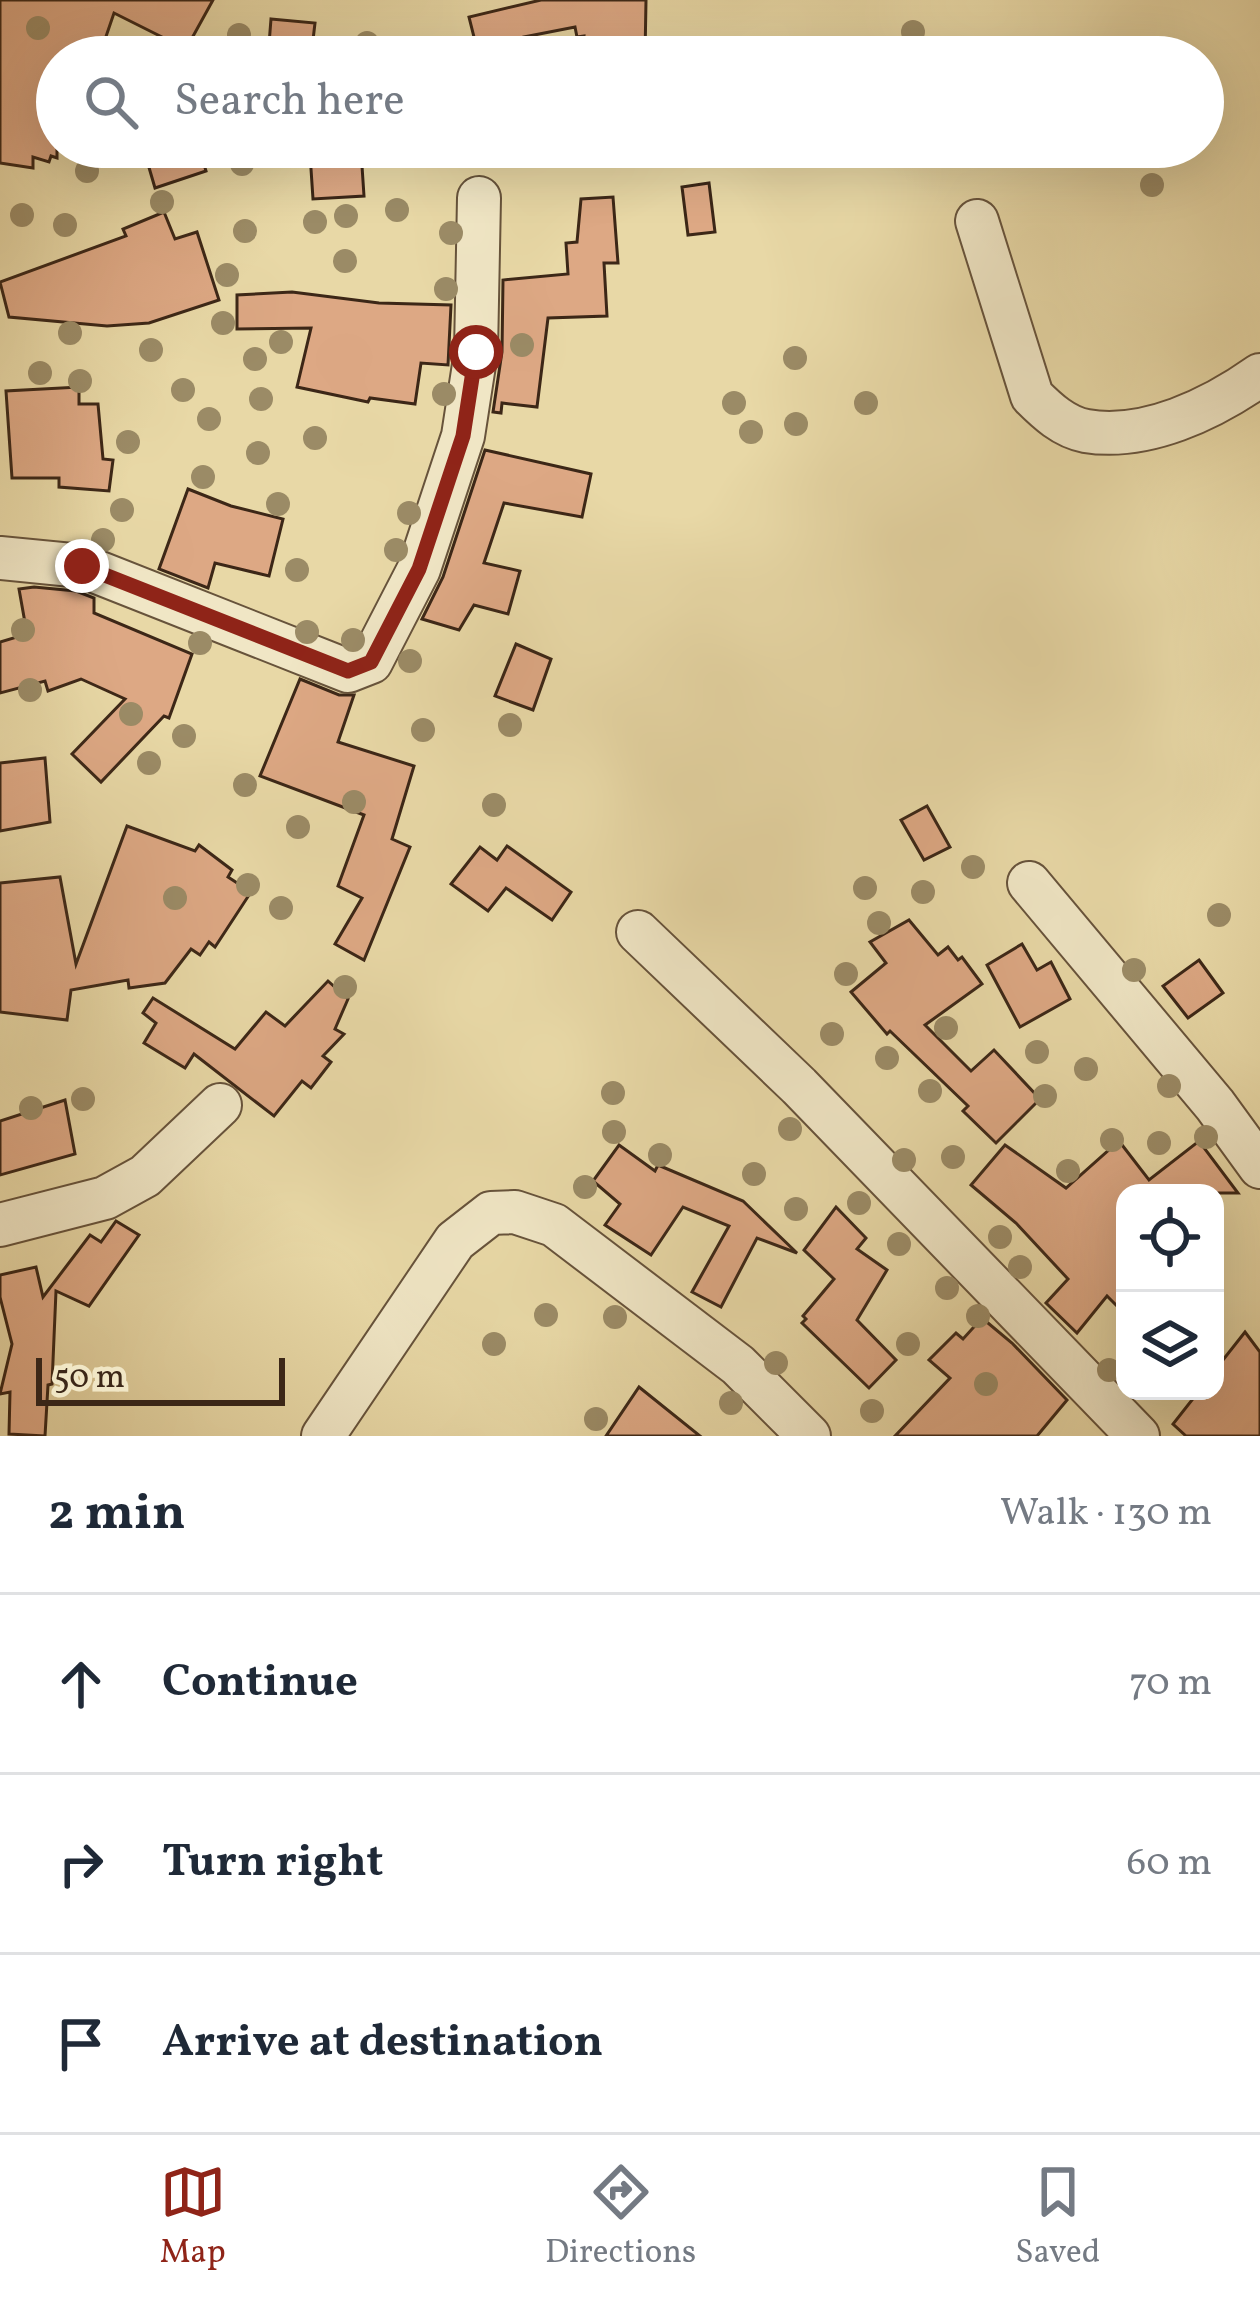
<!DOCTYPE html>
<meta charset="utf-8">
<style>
body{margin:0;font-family:Vollkorn,serif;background:#f6f6f7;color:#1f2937}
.controls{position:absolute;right:36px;bottom:36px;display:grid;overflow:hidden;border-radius:24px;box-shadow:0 12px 48px #0002}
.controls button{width:108px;height:108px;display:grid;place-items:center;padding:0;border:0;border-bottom:3px solid #e0e1e3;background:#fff;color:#1f2937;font:60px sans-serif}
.scale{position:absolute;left:36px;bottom:30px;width:249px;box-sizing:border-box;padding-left:12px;border:6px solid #3c2717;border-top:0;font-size:33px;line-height:42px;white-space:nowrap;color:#3c2717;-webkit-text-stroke:9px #f0e6c5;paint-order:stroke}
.stop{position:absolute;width:36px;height:36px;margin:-27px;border:9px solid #8f2418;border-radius:50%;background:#fff}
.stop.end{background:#8f2418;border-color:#fff;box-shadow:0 3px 12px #0008}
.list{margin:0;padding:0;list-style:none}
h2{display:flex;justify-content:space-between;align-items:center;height:156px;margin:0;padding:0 48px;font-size:51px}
h2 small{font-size:39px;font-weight:400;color:#747a83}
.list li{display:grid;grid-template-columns:78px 1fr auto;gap:36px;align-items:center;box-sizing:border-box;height:180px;padding:0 48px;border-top:3px solid #e0e1e3}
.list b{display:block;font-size:45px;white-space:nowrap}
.list em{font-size:39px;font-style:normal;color:#747a83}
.icon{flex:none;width:66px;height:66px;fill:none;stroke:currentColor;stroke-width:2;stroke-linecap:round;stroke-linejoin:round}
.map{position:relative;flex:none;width:1260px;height:1436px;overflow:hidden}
.search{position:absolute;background:#fff;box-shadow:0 12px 48px #0002;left:36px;right:36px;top:36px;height:132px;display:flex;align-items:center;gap:30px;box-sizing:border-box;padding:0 42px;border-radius:66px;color:#747a83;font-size:45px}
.sheet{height:696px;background:#fff}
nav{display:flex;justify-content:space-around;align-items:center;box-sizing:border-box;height:168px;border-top:3px solid #e0e1e3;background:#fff;font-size:33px;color:#747a83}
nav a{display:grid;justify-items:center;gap:6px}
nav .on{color:#8f2418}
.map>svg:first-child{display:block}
</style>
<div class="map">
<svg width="1260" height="1436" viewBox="0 0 1260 1436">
<rect width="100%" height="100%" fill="#e8d8a6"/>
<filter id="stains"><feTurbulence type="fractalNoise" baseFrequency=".00167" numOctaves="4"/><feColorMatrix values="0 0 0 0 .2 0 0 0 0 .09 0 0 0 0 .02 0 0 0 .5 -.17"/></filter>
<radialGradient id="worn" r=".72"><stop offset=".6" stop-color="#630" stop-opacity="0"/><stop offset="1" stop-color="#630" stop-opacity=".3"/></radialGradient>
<!-- building -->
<g fill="#dda884" stroke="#3c2717" stroke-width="3">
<polygon points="0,0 213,0 186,49 114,13 99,57 57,57 57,158 51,156 49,162 33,157 33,168 0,163"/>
<polygon points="541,0 646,0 645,57 583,57 584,36 577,37 575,27 524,37 529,57 479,57 469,17"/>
<polygon points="271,19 315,23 311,57 268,57"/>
<polygon points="143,147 199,147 206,171 155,188"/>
<polygon points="361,151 364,196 313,199 310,154"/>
<polygon points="709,183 715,232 688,235 682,187"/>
<polygon points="613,197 618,263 604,263 607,316 548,318 537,407 502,403 501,413 493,412 502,352 503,280 568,274 566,243 577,242 581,199"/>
<polygon points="164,212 175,239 197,232 219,300 149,323 107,326 9,317 0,282 126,236 123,229"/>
<polygon points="292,292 379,303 451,305 448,365 421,363 415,404 370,398 368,402 297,387 311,328 237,329 237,295"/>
<polygon points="79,387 79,404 98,404 103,459 113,460 109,491 59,487 59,478 12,478 6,391"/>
<polygon points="485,450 591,474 582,517 504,503 484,563 520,571 508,614 474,605 459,630 422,619 443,577"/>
<polygon points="188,489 231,506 283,519 269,576 215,563 208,588 159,569"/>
<polygon points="34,587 76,591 94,598 94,613 192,654 169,718 164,716 101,782 72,754 125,699 81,679 48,691 45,681 0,693 0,642 27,634 19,589"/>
<polygon points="516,644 551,659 533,710 495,696"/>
<polygon points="300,679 339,695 354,695 338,742 414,766 392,839 410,847 364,960 335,944 362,898 338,886 364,815 260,776"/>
<polygon points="45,758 50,822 0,831 0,763"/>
<polygon points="927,806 950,847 924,860 901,820"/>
<polygon points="127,826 195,851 199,845 232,870 228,877 251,892 215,947 209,942 200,955 191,949 165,983 129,988 128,980 71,990 67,1020 0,1012 0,883 60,877 76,964"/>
<polygon points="507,846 571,892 552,920 506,888 488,911 451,884 480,847 497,860"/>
<polygon points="909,920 938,955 948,947 958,960 962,957 982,984 925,1025 971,1071 994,1050 1040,1099 996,1143 963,1111 968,1106 890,1031 887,1034 851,992 886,963 870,942"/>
<polygon points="1022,944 1037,970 1051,962 1070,999 1020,1027 987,965"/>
<polygon points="1199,960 1223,993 1188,1018 1163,986"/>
<polygon points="328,981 348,999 335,1029 344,1034 323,1056 331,1062 311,1088 302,1081 274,1116 194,1054 185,1068 144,1043 156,1023 143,1013 153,998 235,1049 266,1012 285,1026"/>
<polygon points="65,1100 75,1154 0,1175 0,1121"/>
<polygon points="1119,1141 1149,1180 1199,1141 1238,1193 1125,1193 1125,1314 1107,1296 1077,1333 1046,1303 1068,1279 1016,1223 971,1185 1005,1145 1066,1188"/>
<polygon points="619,1145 655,1171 658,1165 743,1201 797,1253 757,1238 721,1307 692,1292 729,1226 683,1207 651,1255 605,1225 620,1204 593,1181"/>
<polygon points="836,1207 866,1238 857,1249 887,1270 857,1320 896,1360 869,1388 802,1323 806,1319 803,1316 834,1279 804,1250"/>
<polygon points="116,1221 139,1235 89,1306 56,1291 52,1384 48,1385 45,1436 9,1434 10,1392 0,1394 12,1344 0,1297 0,1275 36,1267 43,1297 90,1235 101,1242"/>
<polygon points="982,1318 1012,1343 1067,1400 1037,1436 895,1436 950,1378 929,1360 956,1333 963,1339"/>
<polygon points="1245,1332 1260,1352 1260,1436 1186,1436 1173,1424 1199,1391 1215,1391 1215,1370"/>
<polygon points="639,1387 700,1436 606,1436"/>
</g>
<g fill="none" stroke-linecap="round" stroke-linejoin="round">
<defs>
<g id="minor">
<path d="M977,221L1032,396C1047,411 1064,427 1086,431C1146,441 1212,409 1260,375"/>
<polyline points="0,558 82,566 348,671 371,662 419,569 463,436 476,352 479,198"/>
<polyline points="1029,883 1215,1105 1260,1167"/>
<polyline points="638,932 799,1086 1138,1436"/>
<polyline points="0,1225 105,1198 145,1176 220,1105"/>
<polyline points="323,1436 455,1241 491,1213 515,1212 554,1225 738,1365 809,1436"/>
</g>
</defs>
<!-- minor casing -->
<use href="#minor" stroke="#67533b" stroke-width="46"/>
<!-- minor -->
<use href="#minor" stroke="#f0e6c5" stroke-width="42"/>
</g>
<!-- trees -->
<g fill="#9b8b66">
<circle cx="38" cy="28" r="12"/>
<circle cx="913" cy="32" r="12"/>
<circle cx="239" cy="35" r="12"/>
<circle cx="367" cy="43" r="12"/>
<circle cx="242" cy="164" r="12"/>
<circle cx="87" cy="171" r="12"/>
<circle cx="1152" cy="185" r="12"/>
<circle cx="162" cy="202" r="12"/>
<circle cx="397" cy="210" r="12"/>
<circle cx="22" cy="215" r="12"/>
<circle cx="346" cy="216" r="12"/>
<circle cx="315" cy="222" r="12"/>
<circle cx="65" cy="225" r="12"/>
<circle cx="245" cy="231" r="12"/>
<circle cx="451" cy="233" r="12"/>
<circle cx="345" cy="261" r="12"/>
<circle cx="227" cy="275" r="12"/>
<circle cx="446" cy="289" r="12"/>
<circle cx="223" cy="323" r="12"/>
<circle cx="70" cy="333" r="12"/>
<circle cx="281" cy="342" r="12"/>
<circle cx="522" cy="345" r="12"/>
<circle cx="151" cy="350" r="12"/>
<circle cx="795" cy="358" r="12"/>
<circle cx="255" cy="359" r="12"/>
<circle cx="40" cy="373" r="12"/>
<circle cx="80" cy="381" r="12"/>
<circle cx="183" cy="390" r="12"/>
<circle cx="444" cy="394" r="12"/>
<circle cx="261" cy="399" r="12"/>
<circle cx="734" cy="403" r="12"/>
<circle cx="866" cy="403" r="12"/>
<circle cx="209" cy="419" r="12"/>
<circle cx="796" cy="424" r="12"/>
<circle cx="751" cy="432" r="12"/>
<circle cx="315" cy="438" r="12"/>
<circle cx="128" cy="442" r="12"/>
<circle cx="258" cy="453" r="12"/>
<circle cx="203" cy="477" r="12"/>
<circle cx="278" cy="504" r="12"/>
<circle cx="122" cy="510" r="12"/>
<circle cx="409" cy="513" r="12"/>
<circle cx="103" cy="540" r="12"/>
<circle cx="396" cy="550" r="12"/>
<circle cx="297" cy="570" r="12"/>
<circle cx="23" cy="630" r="12"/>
<circle cx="307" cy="632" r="12"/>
<circle cx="353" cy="640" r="12"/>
<circle cx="200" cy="643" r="12"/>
<circle cx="410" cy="661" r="12"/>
<circle cx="30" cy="690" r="12"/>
<circle cx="131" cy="714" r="12"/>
<circle cx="510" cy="725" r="12"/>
<circle cx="423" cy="730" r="12"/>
<circle cx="184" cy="736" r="12"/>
<circle cx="149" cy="763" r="12"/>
<circle cx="245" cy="785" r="12"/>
<circle cx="354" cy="802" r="12"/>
<circle cx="494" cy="805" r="12"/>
<circle cx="298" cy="827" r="12"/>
<circle cx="973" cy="867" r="12"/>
<circle cx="248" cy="885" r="12"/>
<circle cx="865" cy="888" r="12"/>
<circle cx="923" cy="892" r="12"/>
<circle cx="175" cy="898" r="12"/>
<circle cx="281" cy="908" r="12"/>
<circle cx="1219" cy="915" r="12"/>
<circle cx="879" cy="923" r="12"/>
<circle cx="1134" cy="970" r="12"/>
<circle cx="846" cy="974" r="12"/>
<circle cx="345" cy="987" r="12"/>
<circle cx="946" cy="1028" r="12"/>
<circle cx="832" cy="1034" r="12"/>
<circle cx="1037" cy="1052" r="12"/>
<circle cx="887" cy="1058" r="12"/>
<circle cx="1086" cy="1069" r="12"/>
<circle cx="1169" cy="1086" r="12"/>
<circle cx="930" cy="1091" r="12"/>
<circle cx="613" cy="1093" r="12"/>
<circle cx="1045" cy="1096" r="12"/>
<circle cx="83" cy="1099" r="12"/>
<circle cx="31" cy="1108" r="12"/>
<circle cx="790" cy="1129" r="12"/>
<circle cx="614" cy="1132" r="12"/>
<circle cx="1206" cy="1137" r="12"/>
<circle cx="1112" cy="1140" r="12"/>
<circle cx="1159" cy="1143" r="12"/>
<circle cx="660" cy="1155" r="12"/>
<circle cx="953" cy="1157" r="12"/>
<circle cx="904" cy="1160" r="12"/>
<circle cx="1068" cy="1171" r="12"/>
<circle cx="754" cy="1174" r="12"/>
<circle cx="585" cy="1187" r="12"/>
<circle cx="859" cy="1203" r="12"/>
<circle cx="796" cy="1209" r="12"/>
<circle cx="1000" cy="1237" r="12"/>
<circle cx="899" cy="1244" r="12"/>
<circle cx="1020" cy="1267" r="12"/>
<circle cx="947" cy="1288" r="12"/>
<circle cx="546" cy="1315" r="12"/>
<circle cx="978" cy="1316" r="12"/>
<circle cx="615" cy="1317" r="12"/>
<circle cx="494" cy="1344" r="12"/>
<circle cx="908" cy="1344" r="12"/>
<circle cx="776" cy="1363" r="12"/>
<circle cx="1109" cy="1370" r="12"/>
<circle cx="986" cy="1384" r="12"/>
<circle cx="731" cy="1403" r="12"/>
<circle cx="872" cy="1411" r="12"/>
<circle cx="596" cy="1419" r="12"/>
</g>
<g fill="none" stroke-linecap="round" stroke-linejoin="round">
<!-- route -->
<polyline stroke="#8f2418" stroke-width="15" points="82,566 348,671 371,662 419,569 463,436 476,352"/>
</g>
<rect width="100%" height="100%" filter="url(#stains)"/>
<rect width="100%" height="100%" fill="url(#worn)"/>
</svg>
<div class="controls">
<button><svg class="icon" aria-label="locate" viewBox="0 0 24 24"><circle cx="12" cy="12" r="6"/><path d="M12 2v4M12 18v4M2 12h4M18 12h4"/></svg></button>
<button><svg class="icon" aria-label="layers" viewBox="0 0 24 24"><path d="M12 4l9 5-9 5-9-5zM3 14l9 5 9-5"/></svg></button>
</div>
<div class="scale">50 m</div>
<div class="stop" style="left:476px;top:352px"></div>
<div class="stop end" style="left:82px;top:566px"></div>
<div class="search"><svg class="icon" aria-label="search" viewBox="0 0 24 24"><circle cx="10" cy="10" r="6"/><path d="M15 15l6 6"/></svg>Search here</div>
</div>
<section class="sheet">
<h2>2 min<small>Walk · 130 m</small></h2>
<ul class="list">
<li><svg class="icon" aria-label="ahead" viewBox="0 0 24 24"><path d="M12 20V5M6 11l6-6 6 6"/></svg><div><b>Continue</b></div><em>70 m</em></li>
<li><svg class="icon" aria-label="right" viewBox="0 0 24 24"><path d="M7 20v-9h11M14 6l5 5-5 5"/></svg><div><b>Turn right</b></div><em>60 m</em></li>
<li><svg class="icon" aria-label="arrive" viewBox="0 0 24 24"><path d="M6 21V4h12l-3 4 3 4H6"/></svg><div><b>Arrive at destination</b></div></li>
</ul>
</section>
<nav>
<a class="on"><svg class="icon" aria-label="map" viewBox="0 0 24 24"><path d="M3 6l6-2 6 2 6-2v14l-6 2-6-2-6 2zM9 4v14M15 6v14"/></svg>Map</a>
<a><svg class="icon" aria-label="directions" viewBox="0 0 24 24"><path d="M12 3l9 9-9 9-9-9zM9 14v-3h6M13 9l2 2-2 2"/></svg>Directions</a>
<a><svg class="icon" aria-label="saved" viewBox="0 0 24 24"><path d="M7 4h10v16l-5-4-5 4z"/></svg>Saved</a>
</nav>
